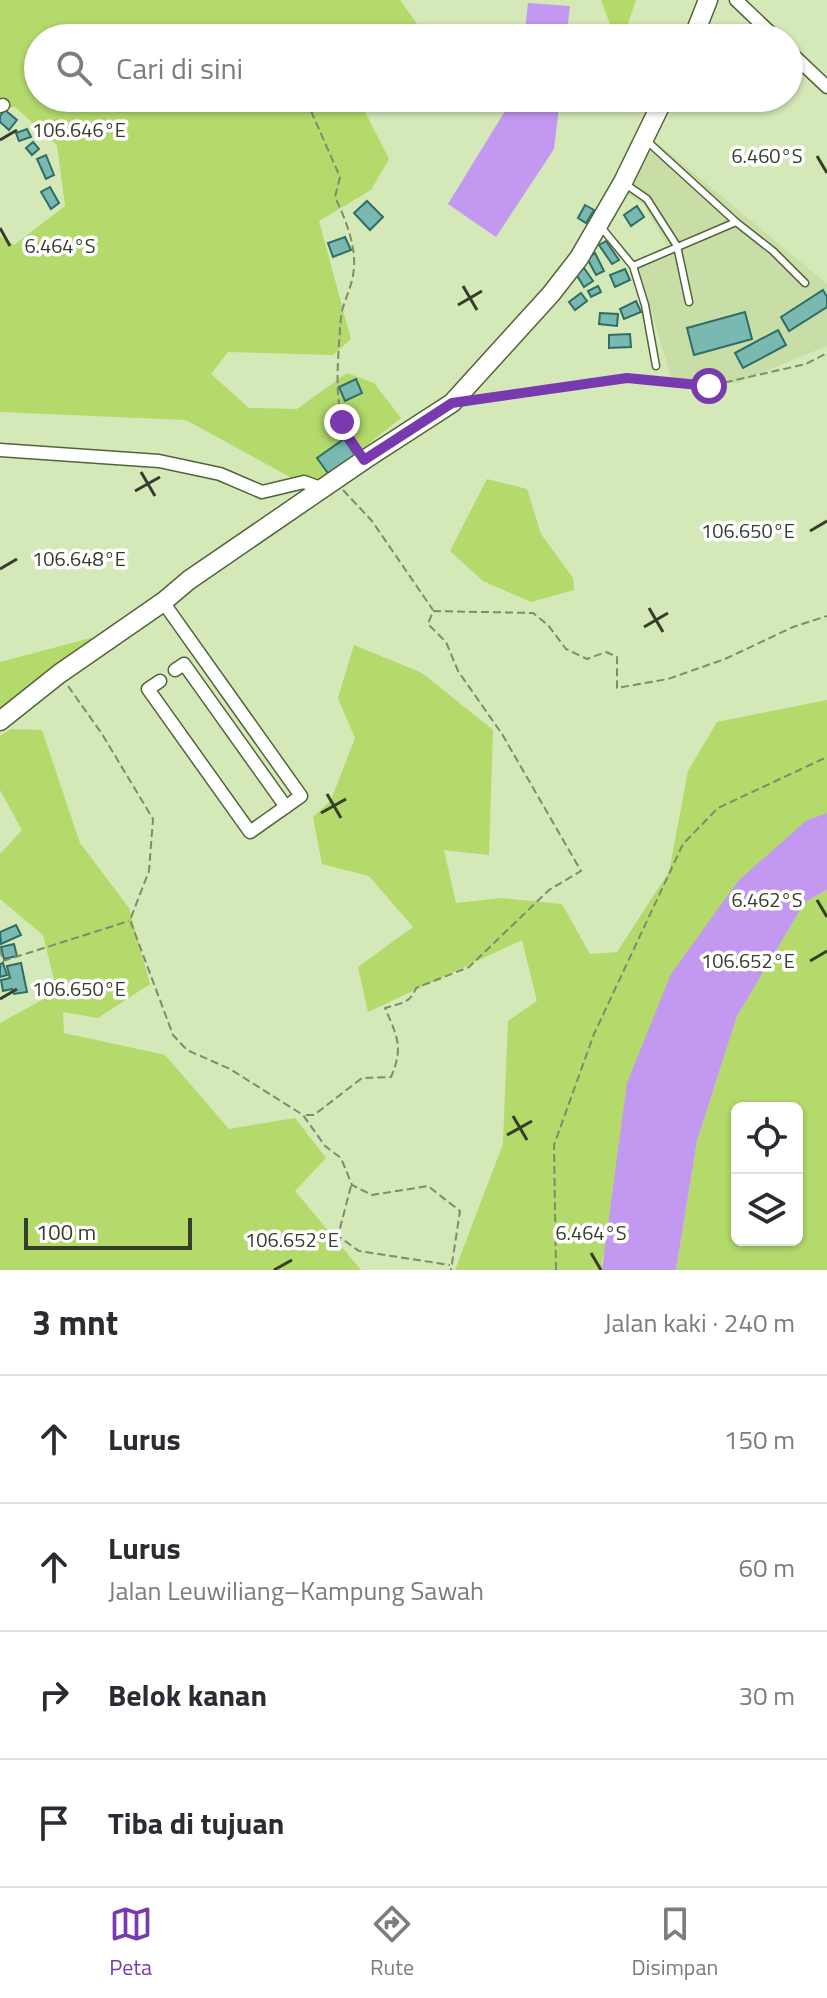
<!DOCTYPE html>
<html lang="id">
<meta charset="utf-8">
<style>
body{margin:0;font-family:"Titillium Web",sans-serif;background:#f2f2f3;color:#2b2b33}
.controls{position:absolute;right:24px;bottom:24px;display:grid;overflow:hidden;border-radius:12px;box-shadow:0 2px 6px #0004}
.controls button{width:72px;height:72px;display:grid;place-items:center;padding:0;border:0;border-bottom:2px solid #e1e1e2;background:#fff;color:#2b2b33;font:40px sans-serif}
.scale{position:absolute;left:24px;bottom:20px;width:168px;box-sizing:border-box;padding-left:8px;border:4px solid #363d2a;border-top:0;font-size:22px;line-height:28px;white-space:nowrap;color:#363d2a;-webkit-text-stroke:6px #fff;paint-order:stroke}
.stop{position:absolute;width:24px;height:24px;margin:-18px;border:6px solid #793aaf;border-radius:50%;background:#fff}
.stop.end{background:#793aaf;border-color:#fff;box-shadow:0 2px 8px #0008}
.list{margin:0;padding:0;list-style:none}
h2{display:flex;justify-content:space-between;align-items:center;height:104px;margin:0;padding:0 32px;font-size:34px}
h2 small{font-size:26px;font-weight:400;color:#7c7c81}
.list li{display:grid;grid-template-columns:52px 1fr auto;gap:24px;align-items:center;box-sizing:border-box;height:128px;padding:0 32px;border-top:2px solid #e1e1e2}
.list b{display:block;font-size:30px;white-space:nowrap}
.list p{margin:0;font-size:26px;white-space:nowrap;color:#7c7c81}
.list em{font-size:26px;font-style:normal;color:#7c7c81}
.icon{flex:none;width:44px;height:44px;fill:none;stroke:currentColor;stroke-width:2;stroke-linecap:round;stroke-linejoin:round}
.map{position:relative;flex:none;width:827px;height:1270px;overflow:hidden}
.search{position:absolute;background:#fff;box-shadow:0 2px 6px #0004;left:24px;right:24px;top:24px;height:88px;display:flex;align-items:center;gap:20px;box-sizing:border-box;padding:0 28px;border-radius:44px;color:#7c7c81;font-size:30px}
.sheet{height:616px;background:#fff}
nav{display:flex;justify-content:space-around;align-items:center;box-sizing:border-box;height:112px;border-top:2px solid #e1e1e2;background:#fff;font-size:22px;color:#7c7c81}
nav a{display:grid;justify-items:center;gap:4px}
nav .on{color:#793aaf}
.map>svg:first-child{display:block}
</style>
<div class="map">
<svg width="827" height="1270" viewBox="0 0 827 1270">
<rect width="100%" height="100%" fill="#d5e8b8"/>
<!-- built -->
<polygon fill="#c9dea7" points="655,141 827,284 827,346 736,383 673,384 636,260 667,246 644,205 623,192"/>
<!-- green -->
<g fill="#b3da6b" fill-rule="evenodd">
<polygon points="0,0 400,0 427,38 38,38 38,98 358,98 389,159 371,190 319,221 351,339 333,355 228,352 211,374 249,408 297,409 347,373 374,383 401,418 312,489 186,420 0,412 0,236 14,245 65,206 57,145 15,107 0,109"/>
<polygon points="601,0 636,0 623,38 615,38"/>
<polygon points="487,479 527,489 541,534 573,578 574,590 531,602 483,581 450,551"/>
<polygon points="121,630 0,718 0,662"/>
<polygon points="354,645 422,673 493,730 489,855 444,850 456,903 501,898 562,904 590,954 617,952 669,872 688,771 717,722 827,700 827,813 807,820 602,1260 602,1270 455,1270 503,1144 508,1021 537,1001 522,940 368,1012 358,967 413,927 369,876 322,864 313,817 331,800 355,738 338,698"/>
<polygon points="11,729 42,730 80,843 129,908 150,984 98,1018 63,1012 64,1033 165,1055 229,1129 295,1118 326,1158 295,1191 361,1270 0,1270 0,1023 57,992 43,935 0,899 0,854 22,830 0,790 0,736"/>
<path d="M827,890V1270H676L697,1141L737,1016L805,902ZM737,1108H797V1240H737Z"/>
</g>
<!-- water -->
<g fill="#c398f1">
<polygon points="528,3 570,6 566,38 524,38"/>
<polygon points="513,98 560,98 554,149 496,237 448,204"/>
<polygon points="827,813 827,890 805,902 737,1016 697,1141 676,1270 602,1270 627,1083 671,974 739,880 807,820"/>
</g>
<!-- building -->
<g fill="#79b9b1" stroke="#2e6e67" stroke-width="2">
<polygon points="5,110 17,120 9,130 0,122 0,116"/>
<polygon points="27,129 31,137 19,141 16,133"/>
<polygon points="33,142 39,149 32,155 26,148"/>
<polygon points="46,155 54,175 46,179 37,159"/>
<polygon points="50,187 59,203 51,209 41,192"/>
<polygon points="367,201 383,217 370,230 354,213"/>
<polygon points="585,205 594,210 586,223 578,218"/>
<polygon points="637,206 644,217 631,226 624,215"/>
<polygon points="345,237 351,250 333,257 328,243"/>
<polygon points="606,241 619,260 612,264 599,245"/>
<polygon points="595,253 604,271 596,275 587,258"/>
<polygon points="584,268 593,281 584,287 576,274"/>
<polygon points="625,269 630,280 615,287 610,275"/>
<polygon points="598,286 601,292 591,297 588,291"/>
<polygon points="823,290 827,297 827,307 789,331 781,317"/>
<polygon points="581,293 587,301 575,310 569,302"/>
<polygon points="636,301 641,312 624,319 620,309"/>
<polygon points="745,312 752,339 694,355 687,328"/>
<polygon points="600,313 618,314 617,326 599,324"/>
<polygon points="778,330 786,345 743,368 735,353"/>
<polygon points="630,334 631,347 609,348 609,335"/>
<polygon points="356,379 362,393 345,401 339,387"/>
<polygon points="344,439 357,458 330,476 317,458"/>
<polygon points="16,925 21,935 1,944 0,932"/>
<polygon points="14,944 17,956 4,959 1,947"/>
<polygon points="3,963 7,975 0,977 0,964"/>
<polygon points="21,963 27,992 14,994 12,989 3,991 1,980 10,978 7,966"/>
</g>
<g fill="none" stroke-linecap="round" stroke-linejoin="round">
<defs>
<g id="lane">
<polyline points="647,141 736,222"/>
<polyline points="624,183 647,199 677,246 689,302"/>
<polyline points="601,227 633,266 736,222 773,251 805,283"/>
<polyline points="633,266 645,305 656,366"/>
</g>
<g id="street">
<polyline points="736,0 776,38"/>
<polyline points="789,51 827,87"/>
<polyline points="0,106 3,105"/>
<polyline points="0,450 159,461 220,474 262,492 304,482 323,489"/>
<polyline points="175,670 184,664 286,807"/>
<polyline points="160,681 148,689 250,832 301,796 163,602"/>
</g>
<g id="secondary">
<polyline points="693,38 708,0"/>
<polyline points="0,721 59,674 163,602 189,580 364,460 452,403 551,294 579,258 623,182 664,98"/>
</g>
</defs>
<!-- lane casing -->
<use href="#lane" stroke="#546439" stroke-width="9"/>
<!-- street casing -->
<use href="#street" stroke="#546439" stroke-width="15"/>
<!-- secondary casing -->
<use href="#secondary" stroke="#546439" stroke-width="21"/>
<!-- path -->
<g stroke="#7f8b6b" stroke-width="2" stroke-dasharray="8 4" stroke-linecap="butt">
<path d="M311,111L340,177L335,197C346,220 358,250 353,275C351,288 345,299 342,311C340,321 340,332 339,343C337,377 334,416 354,446"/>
<polyline points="475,399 627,378 709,386 806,364 827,353"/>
<polyline points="343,490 372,521 433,610"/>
<polyline points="433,611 533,613 548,625 566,649 587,659 606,652 617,657 617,688 668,679 725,659 793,627 827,616"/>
<polyline points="68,686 102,734 153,819 149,871 130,920 173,1035 187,1050 230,1069 303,1115 325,1146 341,1158 352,1185 372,1195 428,1186 460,1211 451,1270"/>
<polyline points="0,949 3,961 129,921"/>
<path d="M306,1115H314L362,1078L391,1077C404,1047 397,1036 385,1008C401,1003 410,1004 416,988L469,967L549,890L581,871L502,734L458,671L446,642L428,624L433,611"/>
<polyline points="351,1186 338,1236 359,1251 450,1265"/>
<polyline points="556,1270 554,1145 594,1034 683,844 718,808 827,757"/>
</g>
<!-- lane -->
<use href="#lane" stroke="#fff" stroke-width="6"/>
<!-- street -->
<use href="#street" stroke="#fff" stroke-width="12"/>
<!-- secondary -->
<use href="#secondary" stroke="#fff" stroke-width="18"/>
</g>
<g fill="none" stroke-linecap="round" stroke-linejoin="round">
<!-- route -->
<polyline stroke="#793aaf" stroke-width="10" points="342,422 347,435 364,460 452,403 627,378 709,386"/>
</g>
<!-- ticks -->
<path fill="none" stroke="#363d2a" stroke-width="3" d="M0,140L17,130M817,156L827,173M0,228L10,246M463,286L477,310M458,305L482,291M141,472L155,496M135,491L160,477M810,531L827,521M0,569L17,559M649,608L663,632M644,627L668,613M327,794L341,818M321,813L346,799M817,900L827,917M810,961L827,951M0,999L17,989M513,1116L527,1140M507,1135L532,1121M591,1253L601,1270M274,1270L292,1260"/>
<g font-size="20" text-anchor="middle" fill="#363d2a" stroke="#fff" stroke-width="7" stroke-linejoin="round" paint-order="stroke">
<text x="79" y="137">106.646°E</text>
<text x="767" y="163">6.460°S</text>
<text x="60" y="253">6.464°S</text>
<text x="748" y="538">106.650°E</text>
<text x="79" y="566">106.648°E</text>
<text x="767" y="907">6.462°S</text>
<text x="748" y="968">106.652°E</text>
<text x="79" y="996">106.650°E</text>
<text x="591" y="1240">6.464°S</text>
<text x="292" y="1247">106.652°E</text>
</g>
</svg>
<div class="controls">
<button><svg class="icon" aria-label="locate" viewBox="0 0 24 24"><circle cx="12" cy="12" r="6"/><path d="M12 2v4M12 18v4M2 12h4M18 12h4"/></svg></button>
<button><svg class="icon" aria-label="layers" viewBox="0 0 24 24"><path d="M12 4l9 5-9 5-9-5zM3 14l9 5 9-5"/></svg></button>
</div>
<div class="scale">100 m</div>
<div class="stop" style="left:709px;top:386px"></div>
<div class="stop end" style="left:342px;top:422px"></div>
<div class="search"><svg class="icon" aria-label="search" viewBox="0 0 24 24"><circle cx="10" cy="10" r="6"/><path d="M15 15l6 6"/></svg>Cari di sini</div>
</div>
<section class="sheet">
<h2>3 mnt<small>Jalan kaki · 240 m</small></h2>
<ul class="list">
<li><svg class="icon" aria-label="ahead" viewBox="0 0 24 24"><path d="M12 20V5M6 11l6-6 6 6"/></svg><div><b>Lurus</b></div><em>150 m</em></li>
<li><svg class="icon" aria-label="ahead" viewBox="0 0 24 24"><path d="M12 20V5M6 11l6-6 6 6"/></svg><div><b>Lurus</b><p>Jalan Leuwiliang–Kampung Sawah</p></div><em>60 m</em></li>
<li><svg class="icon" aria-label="right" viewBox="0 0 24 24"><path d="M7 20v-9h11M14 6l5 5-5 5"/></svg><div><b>Belok kanan</b></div><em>30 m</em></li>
<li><svg class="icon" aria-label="arrive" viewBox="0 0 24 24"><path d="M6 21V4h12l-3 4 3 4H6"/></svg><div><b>Tiba di tujuan</b></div></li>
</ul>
</section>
<nav>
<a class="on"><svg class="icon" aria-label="map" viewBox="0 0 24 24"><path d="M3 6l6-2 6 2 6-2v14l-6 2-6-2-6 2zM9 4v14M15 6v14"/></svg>Peta</a>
<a><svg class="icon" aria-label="directions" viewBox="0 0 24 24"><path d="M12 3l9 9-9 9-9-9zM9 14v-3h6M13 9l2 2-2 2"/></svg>Rute</a>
<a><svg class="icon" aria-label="saved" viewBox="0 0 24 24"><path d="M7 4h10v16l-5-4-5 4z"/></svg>Disimpan</a>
</nav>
